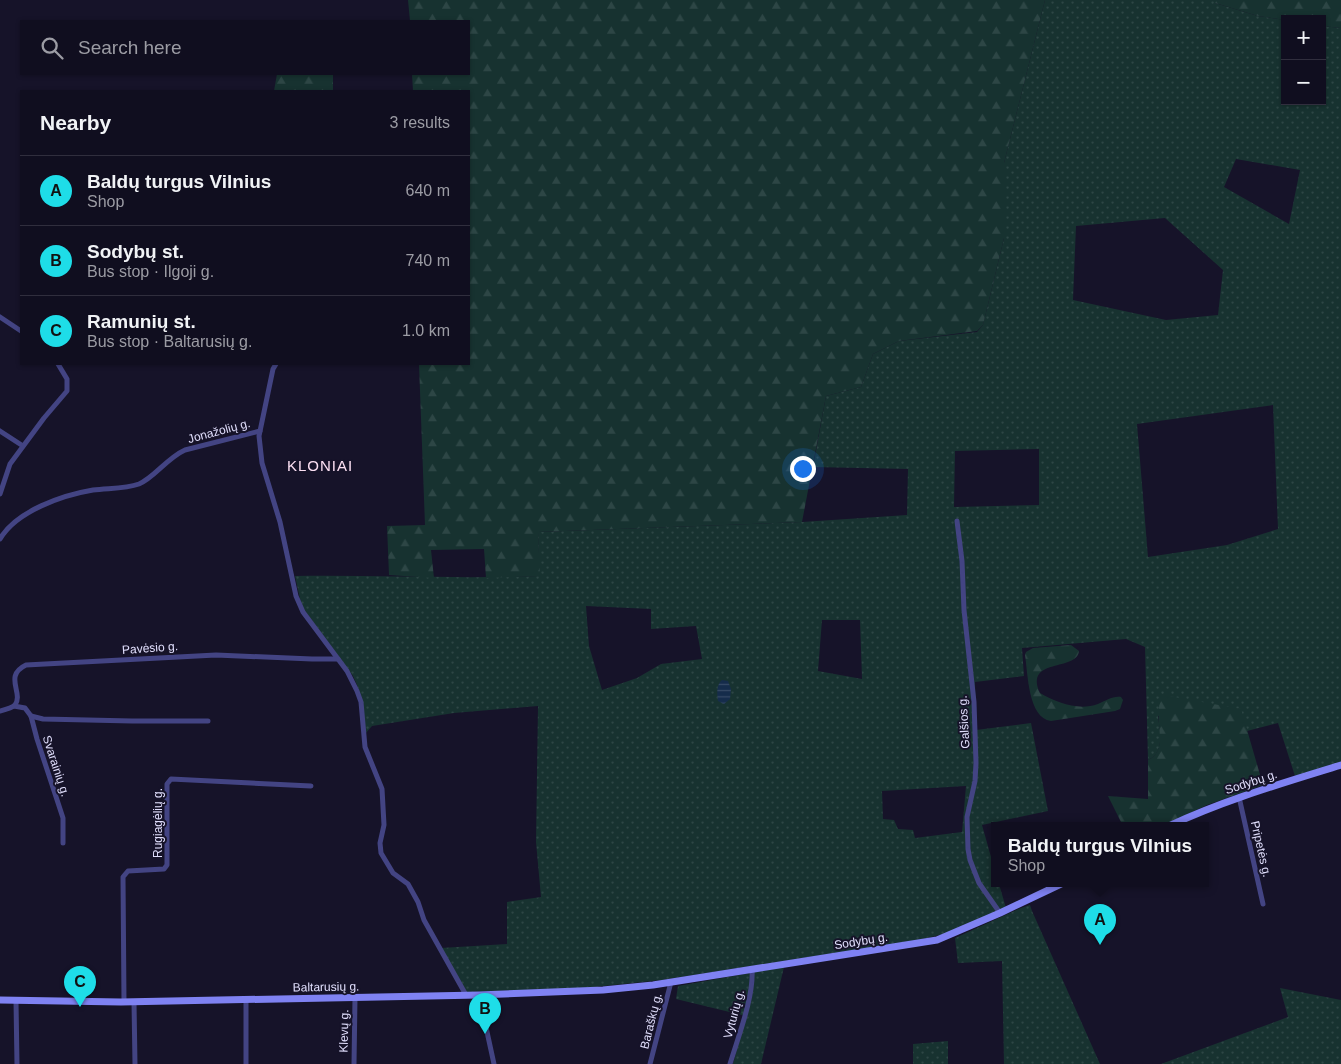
<!DOCTYPE html>
<meta charset="utf-8">
<style>
body{margin:0;font-family:Helvetica,sans-serif;background:#1e1c2c;color:#f1f3f6}
.controls{position:absolute;right:15px;top:15px;display:grid;overflow:hidden;border-radius:0px;box-shadow:0 1px 4px #0004}
.controls button{width:45px;height:45px;display:grid;place-items:center;padding:0;border:0;border-bottom:1px solid #302e3d;background:#100e1f;color:#f1f3f6;font:25px sans-serif}
.you{position:absolute;left:802px;top:468px;width:18px;height:18px;margin:-12px;border:4px solid #fff;border-radius:50%;background:#1a73e8;box-shadow:0 0 0 8px #1a73e833}
.badge{display:grid;place-items:center;width:32px;height:32px;border-radius:50%;background:#1edde8;color:#111;font-size:16px;font-weight:700}
.pin{position:absolute;translate:-50% -41px;filter:drop-shadow(0 1px 2px #0008)}
.pin::after{content:'';position:absolute;top:26px;width:18px;height:15px;background:inherit;clip-path:polygon(0 0,100% 0,50% 100%)}
.popup{position:absolute;left:991px;top:822px;width:218px;height:65px;box-sizing:border-box;display:grid;place-content:center;border-radius:0px;background:#100e1f;filter:drop-shadow(0 1px 4px #0005);font-size:16px;white-space:nowrap;color:#9c9ca4}
.popup b{font-size:19px;color:#f1f3f6}
.popup::after{content:'';position:absolute;left:50%;top:100%;margin-left:-10px;border:10px solid transparent;border-top-color:#100e1f}
.list{margin:0;padding:0;list-style:none}
h2{display:flex;justify-content:space-between;align-items:center;height:65px;margin:0;padding:0 20px;font-size:21px}
h2 small{font-size:16px;font-weight:400;color:#9c9ca4}
.list li{display:grid;grid-template-columns:32px 1fr auto;gap:15px;align-items:center;box-sizing:border-box;height:70px;padding:0 20px;border-top:1px solid #302e3d}
.list b{display:block;font-size:19px;white-space:nowrap}
.list p{margin:0;font-size:16px;white-space:nowrap;color:#9c9ca4}
.list em{font-size:16px;font-style:normal;color:#9c9ca4}
.icon{flex:none;width:28px;height:28px;fill:none;stroke:currentColor;stroke-width:2;stroke-linecap:round;stroke-linejoin:round}
.map{position:relative;flex:none;width:1341px;height:1064px;overflow:hidden}
.search{position:absolute;background:#100e1f;box-shadow:0 1px 4px #0004;left:20px;top:20px;width:450px;height:55px;display:flex;align-items:center;gap:12px;box-sizing:border-box;padding:0 18px;border-radius:0px;color:#9c9ca4;font-size:19px}
.panel{position:absolute;background:#100e1f;box-shadow:0 1px 4px #0004;left:20px;top:90px;width:450px;height:275px;border-radius:0px}
.map>svg:first-child{display:block}
</style>
<div class="map">
<svg width="1341" height="1064" viewBox="0 0 1341 1064">
<defs>
<pattern id="grass-dots" width="8" height="8" patternUnits="userSpaceOnUse" patternTransform="scale(1.25)"><rect width="8" height="8" fill="#173230"/><path d="M2 2h.1M6 6h.1" fill="none" stroke="#2d4645" stroke-width="1.8" stroke-linecap="round"/></pattern>
<pattern id="forest-firs" width="22" height="20" patternUnits="userSpaceOnUse" patternTransform="scale(1.25)"><rect width="22" height="20" fill="#173230"/><path d="M5 1l3.5 6h-7zM16 11l3.5 6h-7z" fill="#2d4645"/></pattern>
<pattern id="water-rules" width="6" height="5" patternUnits="userSpaceOnUse" patternTransform="scale(1.25)"><rect width="6" height="5" fill="#152c4b"/><path d="M0 2.5h6" fill="none" stroke="#374a66"/></pattern>
</defs>
<rect width="100%" height="100%" fill="#161329"/>
<!-- grass -->
<g fill="url(#grass-dots)" fill-rule="evenodd">
<path d="M1045,0H1215V3L1258,16L1285,20V101H1322V26L1341,28V762L1295,776L1278,723L1247,731L1240,709L1158,716C1160,731 1165,753 1148,760L1145,647L1126,639L1022,648L1024,676L975,682L976,730L1031,723L1048,811L982,825L995,871V884H999L1006,908L944,934L918,940L662,980L584,988L467,992L441,948L507,944V902L541,897L536,842L538,706L454,713L372,726L365,734C363,714 363,695 353,676L303,608L300,599L295,576C377,575 458,579 539,576L538,532L802,522L907,515L908,469L813,467L826,396L861,387L873,354L899,341L977,332L983,325L1004,238V163ZM1236,159L1300,170L1289,224L1224,187ZM1165,218L1223,270L1218,315L1166,320L1073,300L1076,226ZM1273,405L1278,529L1227,545L1148,557L1137,424ZM1039,449V505L954,507L955,451ZM586,606L651,609V629L696,626L702,659L661,664L637,678L602,690L589,646ZM822,620H860L862,679L818,671ZM966,786L962,832L915,838L913,830L898,829L894,820L883,819L882,791Z"/>
<polygon points="1030,905 1032,911 1100,1064 1004,1064 1002,961 958,963 955,938 1021,908"/>
<polygon points="784,967 761,1064 733,1064 746,1016 676,999 678,986"/>
<polygon points="1280,988 1341,1000 1341,1064 1161,1064 1288,1017"/>
<polygon points="948,1041 948,1064 913,1064 913,1044"/>
</g>
<!-- forest -->
<g fill="url(#forest-firs)">
<polygon points="408,0 1045,0 1004,163 1004,238 983,325 977,331 899,341 873,354 861,387 826,396 802,522 538,532 540,576 486,578 484,549 431,550 434,578 389,575 387,526 425,525 419,364 469,364 469,91 413,91 412,74 469,74 469,21 410,21"/>
<polygon points="1215,0 1341,0 1341,28 1322,26 1322,19 1285,19 1285,20 1258,16 1215,3"/>
<polygon points="277,74 333,74 333,91 274,91"/>
<path d="M1071,645L1079,651C1077,672 1024,657 1040,693C1057,703 1079,711 1098,704C1106,701 1112,696 1121,697L1123,700L1120,709L1115,711L1051,721C1028,718 1028,674 1025,655L1026,652L1033,648Z"/>
<path d="M1163,695L1241,709L1263,785L1207,805L1162,826H1123L1108,796L1148,799V760C1172,749 1150,716 1163,695Z"/>
</g>
<!-- water -->
<path fill="url(#water-rules)" d="M722,680L728,681L731,689L730,699L724,704L718,701C717,694 716,685 722,680Z"/>
<g fill="none" stroke-linecap="round" stroke-linejoin="round">
<!-- street -->
<g stroke="#434483" stroke-width="5">
<polyline points="0,317 21,331"/>
<polyline points="276,364 273,369 259,436 262,463 280,522 296,596 303,612 347,671 357,691 361,702 365,747 382,789 384,825 380,843 381,853 393,873 408,884 418,902 424,920 466,995"/>
<polyline points="0,431 23,446"/>
<polyline points="0,494 10,464 44,418 67,391 67,379 58,364"/>
<polyline points="957,521 962,561 964,610 974,702 976,763 975,781 967,817 968,849 970,860 979,883 1000,913"/>
<path d="M0,539C16,511 63,495 93,490C108,488 125,489 139,484C154,478 167,458 185,450L260,431"/>
<polyline points="14,706 25,708 31,716 37,739 63,818 63,843"/>
<path d="M0,711C4,710 12,708 15,705C24,693 3,676 26,665L216,655L312,659H338"/>
<polyline points="31,716 43,719 132,721 208,721"/>
<polyline points="1239,797 1263,904"/>
<polyline points="479,995 494,1064"/>
<polyline points="246,1000 246,1064"/>
<polyline points="16,1001 17,1064"/>
<polyline points="124,1002 123,877 128,871 164,869 167,865 167,784 171,779 311,786"/>
<polyline points="134,1002 135,1064"/>
<polyline points="354,1064 355,998"/>
<polyline points="650,1064 671,982"/>
<path d="M730,1064C738,1037 754,997 752,969"/>
</g>
<!-- secondary -->
<g stroke="#7f82f2" stroke-width="7">
<path d="M1169,826C1224,800 1283,783 1341,765"/>
<polyline points="0,1000 121,1002 479,995 603,990 653,985 937,940 1000,913 1061,884"/>
</g>
</g>
<g text-anchor="middle" dominant-baseline="central" stroke-width="4" stroke-linejoin="round" paint-order="stroke">
<!-- street labels -->
<g font-size="12" fill="#e0defc" stroke="#161329">
<text transform="translate(219 431) rotate(-15)">Jonažolių g.</text>
<text transform="translate(150 648) rotate(-4)">Pavėsio g.</text>
<text transform="translate(964 722) rotate(-93)">Galšios g.</text>
<text transform="translate(56 766) rotate(72)">Svarainių g.</text>
<text transform="translate(1251 782) rotate(-18)">Sodybų g.</text>
<text transform="translate(158 823) rotate(-90)">Rugiagėlių g.</text>
<text transform="translate(1261 849) rotate(77)">Pripetės g.</text>
<text transform="translate(861 941) rotate(-9)">Sodybų g.</text>
<text transform="translate(326 987) rotate(-1)">Baltarusių g.</text>
<text transform="translate(734 1014) rotate(-75)">Vyturių g.</text>
<text transform="translate(651 1021) rotate(-76)">Baraškų g.</text>
<text transform="translate(344 1031) rotate(-89)">Klevų g.</text>
</g>
<!-- quarter labels -->
<g font-size="15" letter-spacing="1" fill="#fce0f3" stroke="#161329">
<text x="320" y="465">KLONIAI</text>
</g>
</g>
</svg>
<div class="controls">
<button>+</button>
<button>−</button>
</div>
<div class="you"></div>
<div class="pin badge" style="left:1100px;top:945px">A</div>
<div class="popup"><b>Baldų turgus Vilnius</b>Shop</div>
<div class="pin badge" style="left:485px;top:1034px">B</div>
<div class="pin badge" style="left:80px;top:1007px">C</div>
<div class="search"><svg class="icon" aria-label="search" viewBox="0 0 24 24"><circle cx="10" cy="10" r="6"/><path d="M15 15l6 6"/></svg>Search here</div>
<section class="panel">
<h2>Nearby<small>3 results</small></h2>
<ul class="list">
<li><span class="badge">A</span><div><b>Baldų turgus Vilnius</b><p>Shop</p></div><em>640 m</em></li>
<li><span class="badge">B</span><div><b>Sodybų st.</b><p>Bus stop · Ilgoji g.</p></div><em>740 m</em></li>
<li><span class="badge">C</span><div><b>Ramunių st.</b><p>Bus stop · Baltarusių g.</p></div><em>1.0 km</em></li>
</ul>
</section>
</div>
